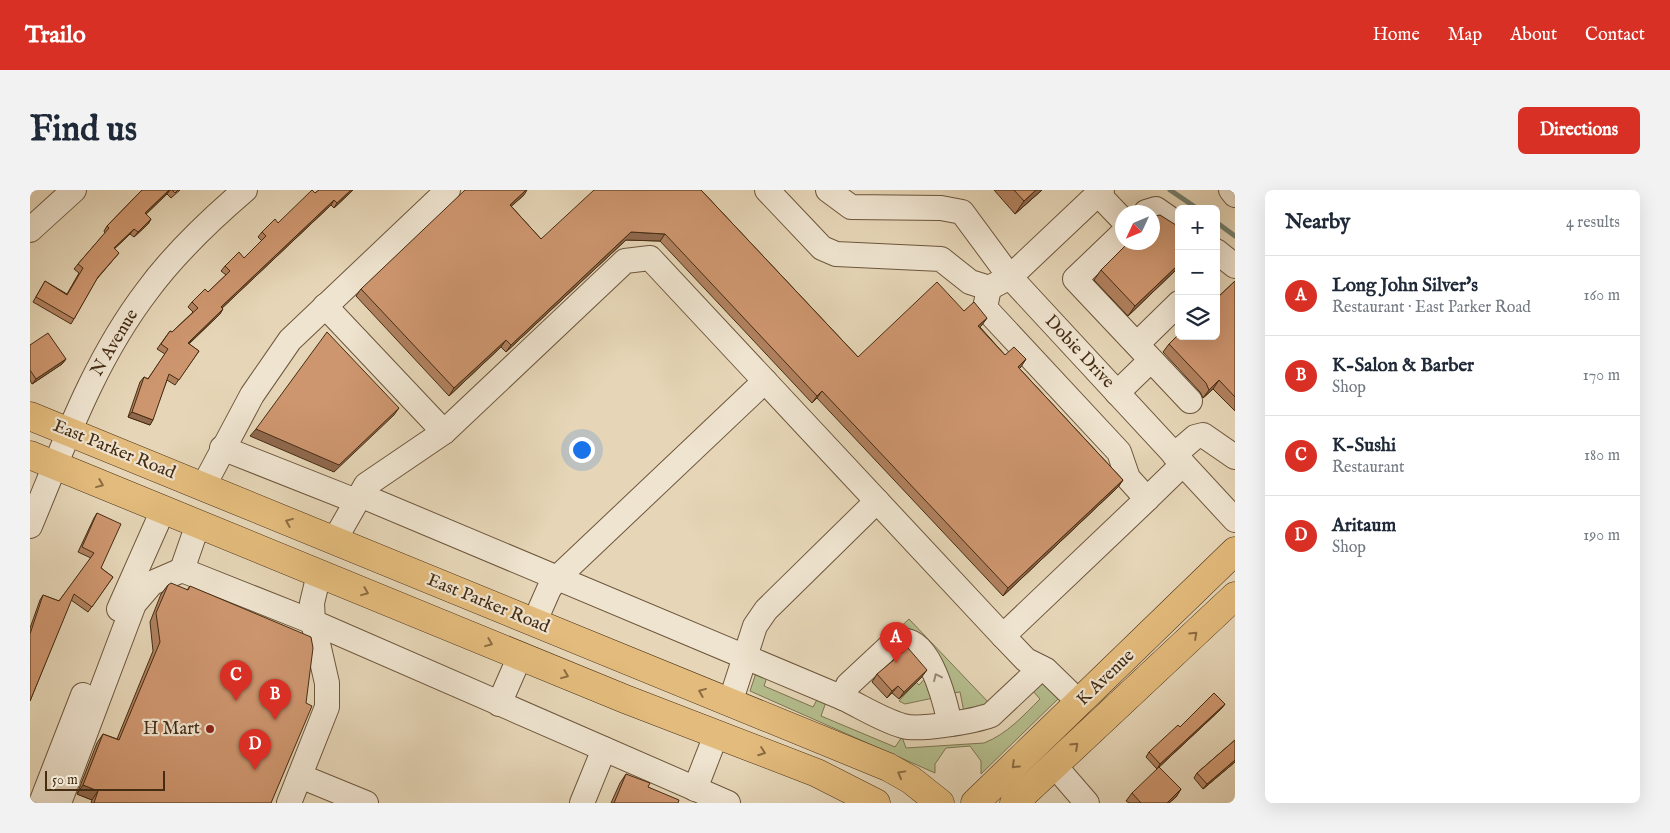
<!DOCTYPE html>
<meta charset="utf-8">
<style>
body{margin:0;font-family:"IM FELL English",serif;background:#f2f2f3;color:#1f2937}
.controls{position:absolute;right:15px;top:15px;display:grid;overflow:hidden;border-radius:8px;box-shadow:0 5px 20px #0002}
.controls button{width:45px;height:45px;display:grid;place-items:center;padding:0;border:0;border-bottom:1px solid #e0e1e3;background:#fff;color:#1f2937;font:25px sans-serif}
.compass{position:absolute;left:1085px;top:15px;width:45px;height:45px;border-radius:50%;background:#fff;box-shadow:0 5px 20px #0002;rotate:226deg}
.scale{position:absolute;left:15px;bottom:12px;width:120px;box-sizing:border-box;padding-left:5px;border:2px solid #452c13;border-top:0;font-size:14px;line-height:18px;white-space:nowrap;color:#452c13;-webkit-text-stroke:4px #efe4d0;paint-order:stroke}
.you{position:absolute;left:551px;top:259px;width:18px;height:18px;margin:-12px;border:4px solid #fff;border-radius:50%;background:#1a73e8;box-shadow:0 0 0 8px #1a73e833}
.badge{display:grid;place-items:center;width:32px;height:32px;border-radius:50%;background:#d93025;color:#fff;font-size:16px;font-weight:700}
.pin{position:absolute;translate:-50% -41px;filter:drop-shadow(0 1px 2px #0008)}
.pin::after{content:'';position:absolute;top:26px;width:18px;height:15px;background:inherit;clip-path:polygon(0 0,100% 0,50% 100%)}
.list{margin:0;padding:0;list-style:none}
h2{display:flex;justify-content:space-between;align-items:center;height:65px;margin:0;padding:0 20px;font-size:21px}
h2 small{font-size:16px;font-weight:400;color:#747a83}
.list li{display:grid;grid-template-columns:32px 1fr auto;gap:15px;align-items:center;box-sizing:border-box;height:80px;padding:0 20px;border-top:1px solid #e0e1e3}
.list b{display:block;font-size:19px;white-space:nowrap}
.list p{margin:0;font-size:16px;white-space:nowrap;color:#747a83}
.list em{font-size:16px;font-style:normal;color:#747a83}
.icon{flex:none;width:28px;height:28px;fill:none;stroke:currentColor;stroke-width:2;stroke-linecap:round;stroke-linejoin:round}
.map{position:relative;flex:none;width:1205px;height:613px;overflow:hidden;border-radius:8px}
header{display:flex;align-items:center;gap:30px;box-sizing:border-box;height:70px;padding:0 25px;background:#d93025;color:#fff}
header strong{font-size:24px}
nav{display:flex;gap:28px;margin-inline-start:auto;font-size:18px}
.intro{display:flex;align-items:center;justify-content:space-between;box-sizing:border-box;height:120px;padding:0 30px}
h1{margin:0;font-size:35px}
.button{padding:12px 22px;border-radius:8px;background:#d93025;color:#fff;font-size:18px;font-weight:700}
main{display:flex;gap:30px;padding:0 30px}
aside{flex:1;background:#fff;border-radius:8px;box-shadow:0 5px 20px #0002}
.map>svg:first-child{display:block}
</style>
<header>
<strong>Trailo</strong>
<nav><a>Home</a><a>Map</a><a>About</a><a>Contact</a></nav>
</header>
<div class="intro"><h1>Find us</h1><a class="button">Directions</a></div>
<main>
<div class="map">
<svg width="1205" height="613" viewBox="0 0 1205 613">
<rect width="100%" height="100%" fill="#e6d6b7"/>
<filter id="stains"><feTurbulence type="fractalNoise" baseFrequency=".004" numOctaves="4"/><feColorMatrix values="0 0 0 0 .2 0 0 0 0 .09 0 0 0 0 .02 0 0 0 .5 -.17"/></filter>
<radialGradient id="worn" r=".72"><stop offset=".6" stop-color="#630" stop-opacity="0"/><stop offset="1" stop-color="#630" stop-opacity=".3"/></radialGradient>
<!-- green -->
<g fill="#b5be8e" stroke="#7d7550">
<polygon points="879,429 960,514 934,522 930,502 922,503 879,442 822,482"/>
<path d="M726,483L738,484L734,496L783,517L789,506L796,512L791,526L865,557L872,547L876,558L954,553C977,544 993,526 1010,509L1002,500L1012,492L1029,508L951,584V571L940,556L916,558L905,574V583L720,501Z"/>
<polygon points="898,485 908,507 875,514 869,511 886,492 889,495"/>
</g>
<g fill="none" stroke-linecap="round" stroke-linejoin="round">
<!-- stream -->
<g stroke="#76816e" stroke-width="5">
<polyline points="1140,0 1168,19"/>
<polyline points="1186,32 1205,46"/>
</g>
<defs>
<g id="minor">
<polyline points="737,0 792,58 806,64 911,69 940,92 959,98 980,87 932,22 911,18 821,17 798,0"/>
<polyline points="1072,0 980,87 1205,330"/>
<polyline points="1201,0 1205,5"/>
<polyline points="1068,4 1092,29"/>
<polyline points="1116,22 1126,19 1149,35"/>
<polyline points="0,40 44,0"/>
<polyline points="1092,44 1045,89 1160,211"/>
<polyline points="1186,61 1205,76"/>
<polyline points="959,98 955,118 1089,262 1098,288 1117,309 973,446"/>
<polyline points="295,116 414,242"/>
<polyline points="1107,154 1149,113"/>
<polyline points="1087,203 1121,170"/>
<polyline points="192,258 326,311"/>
<polyline points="1144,265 1165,247 1173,245 1205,267"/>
<polyline points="173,297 222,205 260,150 418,0"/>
<path d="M330,305L813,508C832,517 852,530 873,536C889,541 945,531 961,525L1011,478"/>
<polyline points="1117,309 1153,274"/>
<path d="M0,336C34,255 63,172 117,101C144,64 180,30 215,0"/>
<polyline points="304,351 336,295 414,242 595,71 620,68 973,446 996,470 1016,480 1050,513"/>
<polyline points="152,380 168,334"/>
<polyline points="289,384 282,413 283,432 698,613"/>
<polyline points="89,419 133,320"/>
<polyline points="504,433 519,399 527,388 735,191"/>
<path d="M813,508L818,495L862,454C897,434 915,511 920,534"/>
<polyline points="700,513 725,436 736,420 847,311"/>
<polyline points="469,514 490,466"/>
<polyline points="1024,575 1057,613"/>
<polyline points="270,586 336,613"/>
<polyline points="665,599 686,545"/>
<polyline points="11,613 53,505"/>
<polyline points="29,613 104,414 122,393 152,380 283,432 297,493 297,517 259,613"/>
<polyline points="552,613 574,559"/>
</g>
<g id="major">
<polyline points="0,226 858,577 881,590 910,613"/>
<polyline points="0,265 595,509 787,583 846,613"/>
<polyline points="945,613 1205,361"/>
<polyline points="984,613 1205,406"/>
</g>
</defs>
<!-- minor casing -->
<use href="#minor" stroke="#6d563c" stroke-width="26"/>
<!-- major casing -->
<use href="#major" stroke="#452c13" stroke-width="29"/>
<!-- minor -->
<use href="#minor" stroke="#efe4d0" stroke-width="24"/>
<!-- major -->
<use href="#major" stroke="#e3bb7c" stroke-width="28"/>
</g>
<!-- wall -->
<g fill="#b1815f" stroke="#452c13">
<polygon points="112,0 150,0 141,8 137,4 116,24 121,29 118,34 104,47 100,44 84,59 89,63 66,90 41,134 3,112 15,91 37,104 49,83 44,79 48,74 75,43 74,41 77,36"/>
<polygon points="289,0 323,0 304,18 301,15 192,118 190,124 159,154 169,161 145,195 137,190 120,235 98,227 110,192 114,187 118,189 135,164 127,159 140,141 142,142 163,122 158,117 162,112 178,102 196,85 191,81 195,76 214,68 232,51 228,47 232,42 248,33"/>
<polygon points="671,0 828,167 934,121 957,128 950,137 975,165 996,169 989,178 1093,290 1088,297 973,406 787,208 782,213 630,51 596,50 476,162 471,157 419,206 326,106 331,99 494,5 481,16 511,49"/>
<polygon points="964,0 1012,0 985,24"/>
<polygon points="1149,37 1149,77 1098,126 1064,90 1071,80"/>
<polygon points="1205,91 1205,221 1183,199 1173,208 1170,202 1133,162 1139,154"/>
<polygon points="0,155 36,169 32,174 2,194 0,190"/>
<polygon points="67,323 71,378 83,387 58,422 41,410 0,511 0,438 10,410 13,405 29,411 61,368 48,362 64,328"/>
<polygon points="138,395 157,400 160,396 241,613 61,613 62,610 47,604 67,553 73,544 87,549 123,461 120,432 131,404"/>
<polygon points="847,484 891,488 869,509 862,503 857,508 842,492"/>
<polygon points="1195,514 1191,519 1127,579 1116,567 1119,562"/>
<polygon points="1205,550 1205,572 1173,599 1164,588 1167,583"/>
<polygon points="596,584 618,597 648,613 581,613 590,593"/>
<polygon points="1151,599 1146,607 1139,613 1099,613 1096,611 1102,603"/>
</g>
<!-- shaded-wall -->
<g fill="#90694e" stroke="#452c13">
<polygon points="140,0 137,4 112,28 115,23"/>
<polygon points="321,0 323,0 304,18 307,13"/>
<polygon points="496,0 497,0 494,5 475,22 480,15"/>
<polygon points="1006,0 1012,0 985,24 994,11"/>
<polygon points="304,10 301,15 188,122 191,117"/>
<polygon points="121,29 118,34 104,47 108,42"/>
<polygon points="104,39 100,44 80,63 84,58"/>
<polygon points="601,42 635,44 630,51 596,50 476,162 481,155"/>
<polygon points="1149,74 1149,77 1098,126 1105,116"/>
<polygon points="193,119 190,124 154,158 158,153"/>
<polygon points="957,128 952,135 943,144 948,136"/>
<polygon points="476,150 471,157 419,206 424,198"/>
<polygon points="36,169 32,174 2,194 6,189"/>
<polygon points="996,169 991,177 983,184 988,177"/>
<polygon points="1189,190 1183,199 1173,208 1179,200"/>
<polygon points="792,201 787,208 782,213 787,206"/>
<polygon points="369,218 364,225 304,282 220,246 226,239"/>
<polygon points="102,222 123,230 120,235 98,227"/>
<polygon points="1093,290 1088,297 973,406 978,398"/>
<polygon points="897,480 891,488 869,509 874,502"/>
<polygon points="868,496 862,503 857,508 862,501"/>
<polygon points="1195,514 1191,519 1127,579 1130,574"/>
<polygon points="1205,570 1205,572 1173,599 1177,594"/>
<polygon points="53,595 68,601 62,610 47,604"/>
<polygon points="1151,599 1146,607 1139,613 1137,613"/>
</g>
<!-- building -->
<g fill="#ce966f" stroke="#452c13">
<polygon points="112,0 139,0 115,23 121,29 108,42 104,39 84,58 89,63 68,87 44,129 6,107 15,91 37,105 53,78 48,74 79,38 77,36"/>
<polygon points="142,0 148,0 145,3"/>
<polygon points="282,0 285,3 289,0 321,0 307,13 304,10 191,117 193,119 158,153 169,161 149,190 139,184 123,230 102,222 114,187 118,189 138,159 131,154 140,141 142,142 168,118 162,112 175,99 178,102 200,81 195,76 209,62 214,68 236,46 232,42 245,29 248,33"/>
<polygon points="435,0 496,0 480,15 511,49 564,0 671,0 828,167 907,92 934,121 944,112 957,128 948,136 975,165 984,157 996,169 988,177 1093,290 978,398 792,201 787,206 635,44 601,42 481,155 476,150 424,198 331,99"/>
<polygon points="984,0 1006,0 994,11"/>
<polygon points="1130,25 1149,37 1149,74 1105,116 1071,80 1099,52 1122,52 1122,29 1125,26"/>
<polygon points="1205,91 1205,207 1189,190 1179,200 1176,193 1139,154 1149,144 1149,146 1186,146 1186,109"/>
<polygon points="297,142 369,218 309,275 226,239"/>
<polygon points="18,143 36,169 6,189 0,180 0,155"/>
<polygon points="67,323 91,334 71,378 83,387 62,417 44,404 0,511 0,444 13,405 29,411 64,363 52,357"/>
<polygon points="141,393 158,400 160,396 281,447 283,458 276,513 282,516 241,613 64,613 68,601 53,595 73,544 89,550 130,452 126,423 138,395"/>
<polygon points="878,458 897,480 874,502 868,496 862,501 847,484"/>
<polygon points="1184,503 1195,514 1130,574 1119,562 1148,535 1150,537"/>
<polygon points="1205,550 1205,570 1177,594 1167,583"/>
<polygon points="1129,577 1151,599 1137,613 1111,613 1102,603"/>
<polygon points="596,584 620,593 618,597 649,610 648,613 584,613"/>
</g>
<!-- one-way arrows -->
<defs><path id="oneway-chevron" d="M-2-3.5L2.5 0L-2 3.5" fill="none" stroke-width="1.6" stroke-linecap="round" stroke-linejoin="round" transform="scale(1.25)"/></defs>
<g stroke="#8c6c42">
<use href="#oneway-chevron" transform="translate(70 294) rotate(22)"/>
<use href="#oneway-chevron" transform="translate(259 332) rotate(-158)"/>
<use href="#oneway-chevron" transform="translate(335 402) rotate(22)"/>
<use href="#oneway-chevron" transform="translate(1164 445) rotate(-43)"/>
<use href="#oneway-chevron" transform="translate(459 453) rotate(22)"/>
<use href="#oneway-chevron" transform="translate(535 485) rotate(22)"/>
<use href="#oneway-chevron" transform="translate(672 502) rotate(-158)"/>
<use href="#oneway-chevron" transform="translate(1045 556) rotate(-43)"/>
<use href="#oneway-chevron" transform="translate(732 562) rotate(20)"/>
<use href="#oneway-chevron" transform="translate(985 575) rotate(136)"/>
<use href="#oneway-chevron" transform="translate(871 584) rotate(-151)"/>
</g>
<use stroke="#9a8872" href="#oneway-chevron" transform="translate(907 487) rotate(-115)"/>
<!-- markers -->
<circle fill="#8f2418" stroke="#efe4d0" stroke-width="2" cx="180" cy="539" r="5"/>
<g text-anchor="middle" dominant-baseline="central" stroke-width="4.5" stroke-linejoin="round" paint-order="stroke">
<!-- street labels -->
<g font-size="18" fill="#452c13" stroke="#efe4d0">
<text transform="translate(85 153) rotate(-59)">N Avenue</text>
<text transform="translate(1049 162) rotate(47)">Dobie Drive</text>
<text transform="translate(84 260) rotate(22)">East Parker Road</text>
<text transform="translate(458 414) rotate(22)">East Parker Road</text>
<text transform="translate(1076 488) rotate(-44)">K Avenue</text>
</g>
<!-- poi labels -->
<g font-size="18" fill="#452c13" stroke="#efe4d0" text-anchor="end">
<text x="170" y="539">H Mart</text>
</g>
</g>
<rect width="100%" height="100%" filter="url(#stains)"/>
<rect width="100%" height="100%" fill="url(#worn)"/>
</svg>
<div class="controls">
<button>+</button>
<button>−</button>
<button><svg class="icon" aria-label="layers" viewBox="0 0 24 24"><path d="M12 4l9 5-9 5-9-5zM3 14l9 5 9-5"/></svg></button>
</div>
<svg class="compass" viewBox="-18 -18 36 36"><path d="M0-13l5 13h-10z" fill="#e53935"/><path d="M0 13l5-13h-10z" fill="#747a83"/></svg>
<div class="scale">50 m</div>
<div class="you"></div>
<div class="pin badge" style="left:866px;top:473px">A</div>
<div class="pin badge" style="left:245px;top:530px">B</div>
<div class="pin badge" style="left:206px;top:511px">C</div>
<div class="pin badge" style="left:225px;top:580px">D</div>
</div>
<aside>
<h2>Nearby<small>4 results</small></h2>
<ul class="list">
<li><span class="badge">A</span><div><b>Long John Silver's</b><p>Restaurant · East Parker Road</p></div><em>160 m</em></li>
<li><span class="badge">B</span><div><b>K-Salon &amp; Barber</b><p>Shop</p></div><em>170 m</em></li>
<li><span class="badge">C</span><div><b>K-Sushi</b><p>Restaurant</p></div><em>180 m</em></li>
<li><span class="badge">D</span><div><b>Aritaum</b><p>Shop</p></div><em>190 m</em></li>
</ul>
</aside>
</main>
